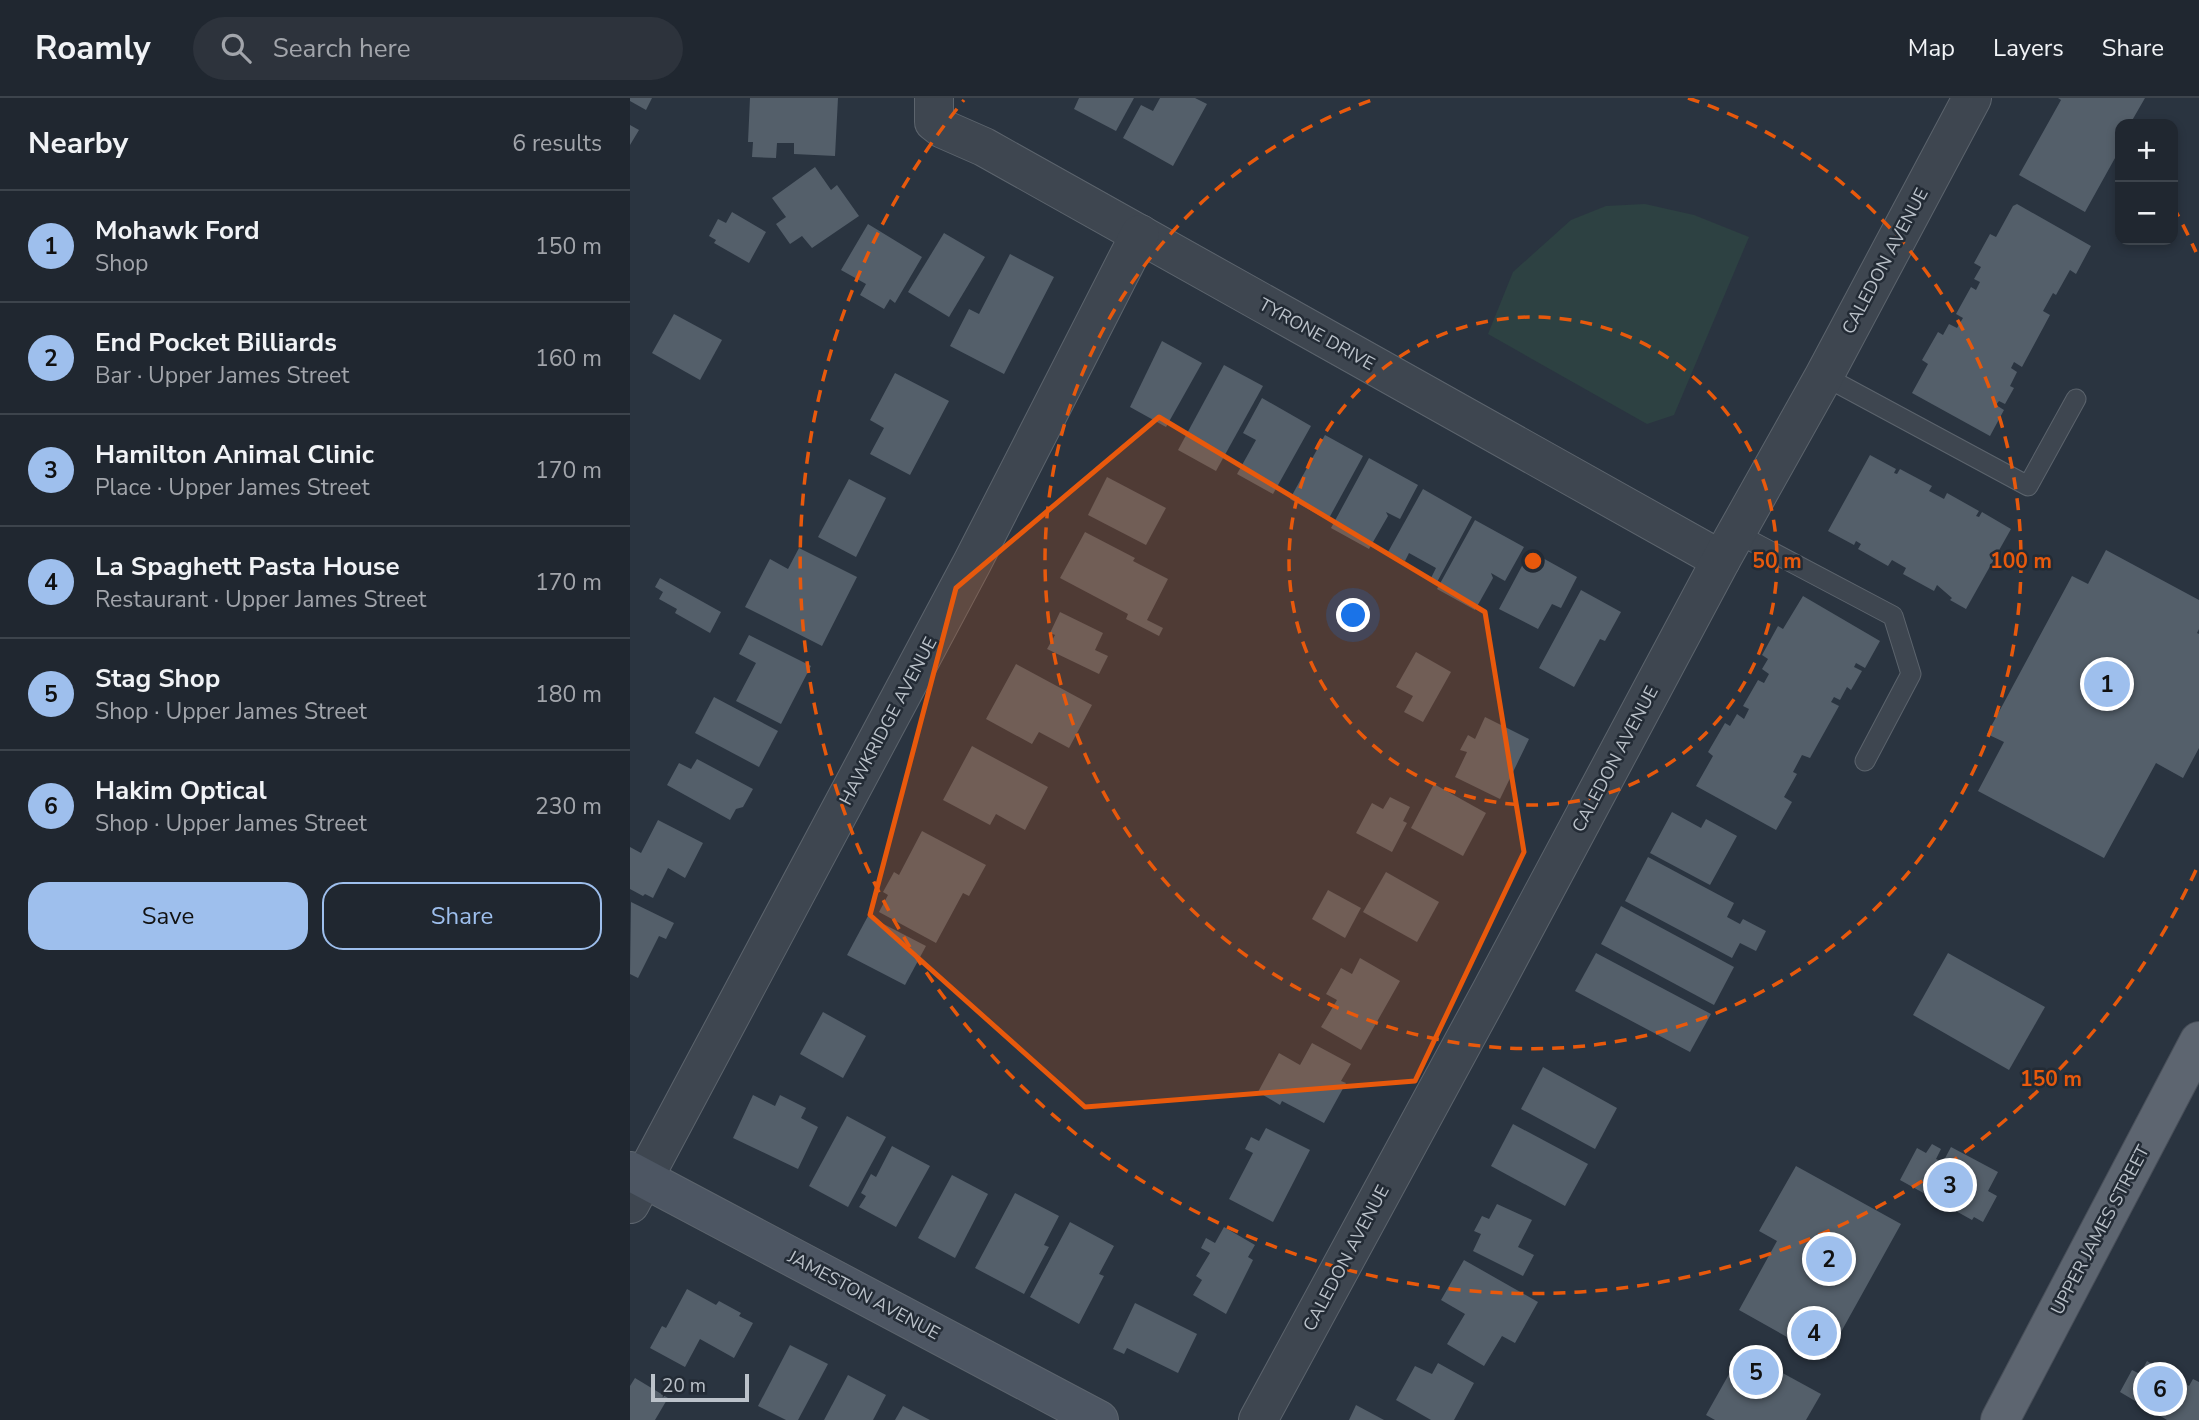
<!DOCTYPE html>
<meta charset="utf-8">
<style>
body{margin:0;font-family:"Nunito Sans",sans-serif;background:#2d333c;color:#f1f3f6}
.controls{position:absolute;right:21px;top:21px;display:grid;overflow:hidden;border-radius:14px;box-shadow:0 4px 10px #0003}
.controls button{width:63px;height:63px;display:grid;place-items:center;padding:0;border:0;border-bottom:2px solid #3d444c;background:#202730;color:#f1f3f6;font:35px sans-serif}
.scale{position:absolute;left:21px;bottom:18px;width:98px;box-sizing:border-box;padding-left:7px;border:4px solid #bbc2ca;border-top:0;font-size:19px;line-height:24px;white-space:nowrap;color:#bbc2ca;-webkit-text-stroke:5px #232b35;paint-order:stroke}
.you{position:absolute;left:724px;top:518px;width:24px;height:24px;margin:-18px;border:5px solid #fff;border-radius:50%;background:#1a73e8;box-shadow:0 0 0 10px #1a73e833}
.badge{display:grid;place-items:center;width:46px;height:46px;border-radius:50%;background:#9ebfed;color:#111;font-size:23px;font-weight:700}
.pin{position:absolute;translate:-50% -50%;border:4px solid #fff;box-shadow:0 2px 7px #0006}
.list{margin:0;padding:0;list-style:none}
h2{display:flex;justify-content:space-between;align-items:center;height:91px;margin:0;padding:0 28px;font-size:30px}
h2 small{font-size:23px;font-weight:400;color:#a2a5ab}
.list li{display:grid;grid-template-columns:46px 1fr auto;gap:21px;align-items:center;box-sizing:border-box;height:112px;padding:0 28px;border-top:2px solid #3d444c}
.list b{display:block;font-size:26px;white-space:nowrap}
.list p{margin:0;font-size:23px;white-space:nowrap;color:#a2a5ab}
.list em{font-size:23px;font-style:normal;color:#a2a5ab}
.actions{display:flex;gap:14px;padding:21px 28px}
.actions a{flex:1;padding:16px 0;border:2px solid #9ebfed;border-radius:21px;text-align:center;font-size:24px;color:#9ebfed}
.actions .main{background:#9ebfed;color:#111}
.icon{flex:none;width:38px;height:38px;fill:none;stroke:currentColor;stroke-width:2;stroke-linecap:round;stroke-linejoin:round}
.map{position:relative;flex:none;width:1569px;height:1322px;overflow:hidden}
header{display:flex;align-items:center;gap:42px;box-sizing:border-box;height:98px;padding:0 35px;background:#202730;border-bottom:2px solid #3d444c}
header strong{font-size:33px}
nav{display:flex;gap:38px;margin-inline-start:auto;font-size:24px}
.search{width:490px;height:63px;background:#2d333c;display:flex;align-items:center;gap:18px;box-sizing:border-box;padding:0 24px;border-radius:38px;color:#a2a5ab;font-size:26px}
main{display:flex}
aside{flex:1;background:#202730}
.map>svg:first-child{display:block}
</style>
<header>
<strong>Roamly</strong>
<div class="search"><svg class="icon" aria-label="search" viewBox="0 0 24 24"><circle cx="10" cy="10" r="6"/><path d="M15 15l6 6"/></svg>Search here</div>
<nav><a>Map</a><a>Layers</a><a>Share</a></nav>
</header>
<main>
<aside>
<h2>Nearby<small>6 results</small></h2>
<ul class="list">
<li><span class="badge">1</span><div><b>Mohawk Ford</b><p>Shop</p></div><em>150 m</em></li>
<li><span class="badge">2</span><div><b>End Pocket Billiards</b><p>Bar · Upper James Street</p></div><em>160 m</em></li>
<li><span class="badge">3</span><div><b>Hamilton Animal Clinic</b><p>Place · Upper James Street</p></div><em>170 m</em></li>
<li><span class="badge">4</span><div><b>La Spaghett Pasta House</b><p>Restaurant · Upper James Street</p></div><em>170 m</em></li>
<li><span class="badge">5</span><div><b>Stag Shop</b><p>Shop · Upper James Street</p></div><em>180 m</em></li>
<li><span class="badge">6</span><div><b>Hakim Optical</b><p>Shop · Upper James Street</p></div><em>230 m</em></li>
</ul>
<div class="actions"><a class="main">Save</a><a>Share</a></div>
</aside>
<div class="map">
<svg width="1569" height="1322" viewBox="0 0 1569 1322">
<rect width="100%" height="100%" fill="#2a3440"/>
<!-- garden -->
<polygon fill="#2d4142" points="1015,106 1064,117 1119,139 1044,317 1017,326 858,236 883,174 941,122 976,108"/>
<!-- building -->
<g fill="#545f6a">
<polygon points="0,0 22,0 16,12 0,3"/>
<polygon points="120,0 208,0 205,58 164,56 164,45 147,45 146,60 122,59 123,44 118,44"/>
<polygon points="449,0 504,0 486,33 444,11"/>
<polygon points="530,0 565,0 577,6 543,68 493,40 511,7 523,13"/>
<polygon points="1428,0 1515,0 1500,26 1490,26 1490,51 1455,114 1389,77 1431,2"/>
<polygon points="0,27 9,32 0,47"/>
<polygon points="185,69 201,92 207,87 229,118 182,150 172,138 160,146 146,126 156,119 142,100"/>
<polygon points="1387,106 1461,148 1446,176 1440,172 1426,197 1423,195 1413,213 1420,217 1392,269 1384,264 1381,270 1387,274 1380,288 1384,290 1375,306 1369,303 1366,307 1374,312 1360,338 1282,295 1298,266 1292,262 1308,234 1313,237 1319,226 1327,230 1333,220 1326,216 1341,189 1346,192 1350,184 1344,181 1351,169 1344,165 1360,136 1366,139 1383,108"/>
<polygon points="102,114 136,134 119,165 84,145 86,142 79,138 88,121 96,125"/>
<polygon points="238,126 292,159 265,205 260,201 254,211 230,197 236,186 211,172"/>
<polygon points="314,135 355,159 319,219 278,194"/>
<polygon points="380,156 424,179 374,276 320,248 339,211 349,216"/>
<polygon points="44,216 92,242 70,282 22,255"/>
<polygon points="532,243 572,265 536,329 500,309"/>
<polygon points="594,267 633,288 586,373 548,352"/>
<polygon points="265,275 319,303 280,377 240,356 254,330 240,322"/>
<polygon points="632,300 681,328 643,396 607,376 626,342 613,335"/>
<polygon points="695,337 733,358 698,422 660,401"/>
<polygon points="1240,357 1266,371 1264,375 1267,376 1270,371 1302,388 1299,393 1314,401 1317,395 1349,413 1346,418 1349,419 1352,414 1381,431 1336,511 1320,502 1322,500 1307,487 1304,493 1273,476 1276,470 1262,462 1258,468 1228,451 1231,446 1226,443 1224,447 1198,433"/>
<polygon points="739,360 788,387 770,421 756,414 758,418 739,451 701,430"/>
<polygon points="477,379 536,410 516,447 458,417"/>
<polygon points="219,381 256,400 226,459 188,439"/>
<polygon points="793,391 842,419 806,486 800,482 806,470 779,455 775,463 758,454"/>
<polygon points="845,422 894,449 875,483 861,475 863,480 845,512 807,491"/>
<polygon points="455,434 505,460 503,463 538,481 517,522 533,530 529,538 496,521 498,516 430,480"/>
<polygon points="169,450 227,479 192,548 115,509 140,461 158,471"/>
<polygon points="1476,452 1569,502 1569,531 1567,535 1569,536 1569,650 1553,680 1526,665 1474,760 1348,693 1374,644 1357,636 1442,478 1458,486"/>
<polygon points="900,453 947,479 931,510 922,506 908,531 869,511"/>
<polygon points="30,480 91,514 80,535 45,515 47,511 29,501 33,494 25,489"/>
<polygon points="951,492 991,514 975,543 970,541 944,589 909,570"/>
<polygon points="1173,498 1250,543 1235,570 1226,565 1224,569 1232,573 1221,592 1217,589 1210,602 1204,599 1201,604 1209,608 1180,660 1172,657 1163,674 1167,676 1154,699 1162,704 1146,732 1066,688 1083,658 1078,654 1095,625 1100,628 1107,616 1114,621 1119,611 1113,608 1128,582 1134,585 1139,576 1132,571 1138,561 1132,557 1148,528 1153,531"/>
<polygon points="430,514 473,535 465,552 478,558 469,576 417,551 425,537 420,535"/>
<polygon points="119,537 181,568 151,626 106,603 126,565 109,556"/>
<polygon points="786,554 821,574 793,624 774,614 783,598 766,589"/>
<polygon points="386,566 462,607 439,650 409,634 402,646 356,621"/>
<polygon points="84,599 148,633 129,669 65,635"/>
<polygon points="855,619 899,641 870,701 825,679 837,654 830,652 838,637 845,641"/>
<polygon points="342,648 418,689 395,732 366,716 360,727 313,702"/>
<polygon points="67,661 123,691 113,709 106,711 100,722 37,687 49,665 61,671"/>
<polygon points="804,686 856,715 833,758 781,730"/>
<polygon points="760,699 780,709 773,723 777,725 762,754 726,735 742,705 753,711"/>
<polygon points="1042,714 1071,730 1076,721 1107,738 1080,787 1020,755"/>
<polygon points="28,722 73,745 55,780 38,770 23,800 15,796 13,798 0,791 0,749 11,755"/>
<polygon points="292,733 356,767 339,798 333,795 306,845 249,814 258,797 253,794 264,774 269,777"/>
<polygon points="1018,759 1104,805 1097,819 1110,826 1113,821 1136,833 1126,853 1110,845 1102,860 995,803"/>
<polygon points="756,774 809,804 787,844 733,814"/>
<polygon points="698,792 731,810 715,840 682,821"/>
<polygon points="1,804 44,825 36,841 29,838 8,880 0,876"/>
<polygon points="991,808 1104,869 1084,907 971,846"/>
<polygon points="238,818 296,848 275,887 217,857"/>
<polygon points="966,855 1081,916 1060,954 945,893"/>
<polygon points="1318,855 1415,909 1379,972 1283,917"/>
<polygon points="730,860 770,883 731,952 691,929 707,902 696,896 711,870 722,876"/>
<polygon points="193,914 236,938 213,980 170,956"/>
<polygon points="682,945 721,966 711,983 716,985 694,1025 652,1003 650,1007 628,994 649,955 670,967"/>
<polygon points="913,969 987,1010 965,1051 891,1011"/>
<polygon points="123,997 145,1008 150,997 176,1010 171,1020 188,1029 168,1071 103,1040"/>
<polygon points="217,1018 256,1039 218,1109 179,1088"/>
<polygon points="883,1026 958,1066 935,1108 861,1068"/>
<polygon points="636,1030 680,1052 643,1124 599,1101 623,1055 615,1051 621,1039 629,1043"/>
<polygon points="1302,1046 1311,1051 1306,1061 1313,1064 1321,1049 1368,1074 1358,1093 1367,1098 1353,1124 1344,1119 1342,1122 1270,1082 1287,1050 1296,1055"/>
<polygon points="262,1048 300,1068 266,1129 229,1109 236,1098 231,1095 241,1076 246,1079"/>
<polygon points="1166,1068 1271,1126 1196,1261 1109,1212 1147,1143 1129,1133"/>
<polygon points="322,1077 358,1096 325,1160 288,1140"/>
<polygon points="385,1095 429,1118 414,1147 419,1149 394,1196 345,1170"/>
<polygon points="867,1106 902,1122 888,1149 904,1157 893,1178 843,1153 851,1136 844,1133 852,1118 859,1121"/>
<polygon points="440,1124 484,1148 469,1176 474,1178 449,1226 400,1199"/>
<polygon points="594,1129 625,1147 618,1159 623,1162 596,1216 563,1197 572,1182 566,1178 580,1155 571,1150 576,1140 585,1145"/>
<polygon points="834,1162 908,1204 885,1245 872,1238 854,1268 817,1246 835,1216 811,1202"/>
<polygon points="57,1191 86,1207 89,1203 111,1215 109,1218 123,1225 104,1260 70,1241 55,1269 20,1250 32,1228 36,1230"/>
<polygon points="505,1205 567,1236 548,1275 497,1250 494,1256 483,1251"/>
<polygon points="160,1247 198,1266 168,1322 156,1322 128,1308"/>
<polygon points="1112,1253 1191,1296 1176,1322 1085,1322 1076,1317"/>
<polygon points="1517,1263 1559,1288 1563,1281 1569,1284 1569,1322 1537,1322 1490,1294 1502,1272 1510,1276"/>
<polygon points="808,1265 844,1285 824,1322 801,1322 766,1302 785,1268 802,1276"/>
<polygon points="218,1277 256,1297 243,1322 194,1322"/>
<polygon points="5,1280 38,1300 25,1322 0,1322 0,1288"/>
<polygon points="726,1307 754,1322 719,1322"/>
<polygon points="273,1308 300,1322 265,1322"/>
</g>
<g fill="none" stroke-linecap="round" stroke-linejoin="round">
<defs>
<g id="lane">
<polyline points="1194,278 1398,388 1446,301"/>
<polyline points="1106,435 1263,518 1281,576 1235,663"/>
</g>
<g id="street">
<polyline points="304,0 304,24 313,31 354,49 1091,462"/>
<polyline points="0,1106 342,465 510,136"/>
<polyline points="628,1322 861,893 1091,462 1194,278 1342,0"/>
</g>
<polyline id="secondary" points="0,1073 469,1322"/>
<polyline id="primary" points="1370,1322 1569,943"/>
</defs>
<!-- lane casing -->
<use href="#lane" stroke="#5c646d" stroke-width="21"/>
<!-- street casing -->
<use href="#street" stroke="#5c646d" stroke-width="40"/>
<!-- secondary casing -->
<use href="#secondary" stroke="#5c646d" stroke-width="40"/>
<!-- primary casing -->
<use href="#primary" stroke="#484f59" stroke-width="40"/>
<!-- lane -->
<use href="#lane" stroke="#3e4650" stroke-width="19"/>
<!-- street -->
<use href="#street" stroke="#3e4650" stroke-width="38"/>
<!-- secondary -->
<use href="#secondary" stroke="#4d5663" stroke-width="38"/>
<!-- primary -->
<use href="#primary" stroke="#5d6570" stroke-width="38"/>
</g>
<!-- marked area -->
<path fill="#e8590c" fill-opacity="0.2" stroke="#e8590c" stroke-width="5" stroke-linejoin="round" d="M529,319L855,514L894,754L785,983L455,1009L240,817L326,490Z"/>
<!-- distance rings -->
<g fill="none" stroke="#e8590c" stroke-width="3.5" stroke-dasharray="12 9">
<circle cx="903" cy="463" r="244"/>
<path d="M1058 0A488 488 0 1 1 748 0"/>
<path d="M1566 772A732 732 0 1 1 334 2M1543 108A732 732 0 0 1 1566 154"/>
</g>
<g text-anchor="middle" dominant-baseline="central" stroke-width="5" stroke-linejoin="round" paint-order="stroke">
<!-- street labels -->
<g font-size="18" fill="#bbc2ca" stroke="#232b35">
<text transform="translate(1255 163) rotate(-62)">CALEDON AVENUE</text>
<text transform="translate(687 236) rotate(29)">TYRONE DRIVE</text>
<text transform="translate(258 623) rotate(-62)">HAWKRIDGE AVENUE</text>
<text transform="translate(985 661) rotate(-62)">CALEDON AVENUE</text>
<text transform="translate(1470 1132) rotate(-62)">UPPER JAMES STREET</text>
<text transform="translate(716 1160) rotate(-62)">CALEDON AVENUE</text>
<text transform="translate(234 1197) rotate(28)">JAMESTON AVENUE</text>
</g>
</g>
<circle cx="903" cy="463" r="10" fill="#e8590c" stroke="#232b35" stroke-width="3.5"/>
<g font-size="21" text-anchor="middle" font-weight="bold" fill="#e8590c" stroke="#232b35" stroke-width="5" stroke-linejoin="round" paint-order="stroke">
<text x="1147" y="470">50 m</text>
<text x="1391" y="470">100 m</text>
<text x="1421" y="988">150 m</text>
</g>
</svg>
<div class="controls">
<button>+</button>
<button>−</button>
</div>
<div class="scale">20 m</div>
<div class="you"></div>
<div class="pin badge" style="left:1477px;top:586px">1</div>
<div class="pin badge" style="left:1199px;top:1161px">2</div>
<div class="pin badge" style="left:1320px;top:1087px">3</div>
<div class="pin badge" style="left:1184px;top:1235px">4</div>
<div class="pin badge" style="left:1126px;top:1274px">5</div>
<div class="pin badge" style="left:1530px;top:1291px">6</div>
</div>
</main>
